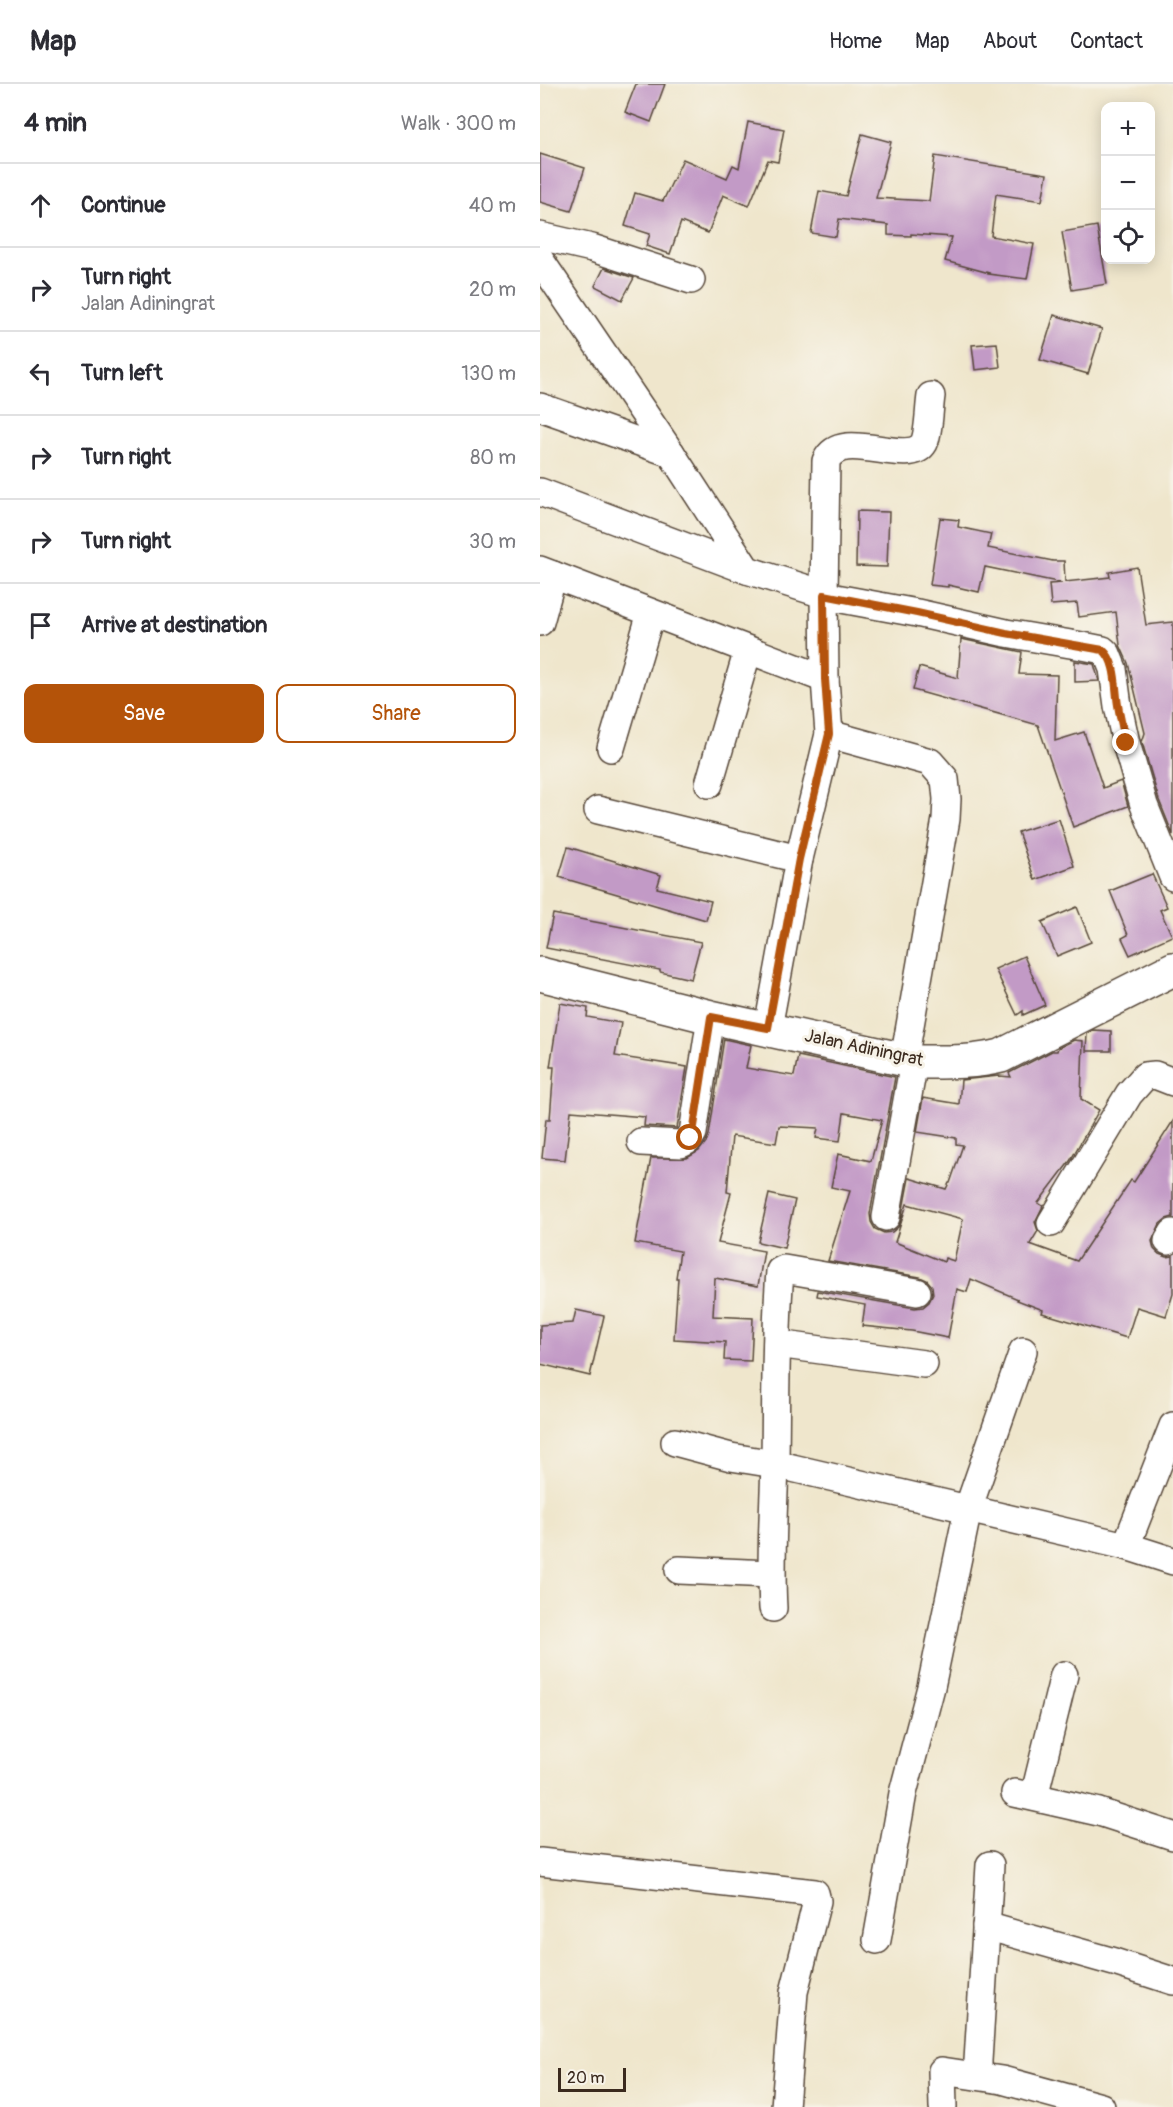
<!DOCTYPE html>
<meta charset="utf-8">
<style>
body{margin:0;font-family:Pangolin,sans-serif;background:#f7f7f7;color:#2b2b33}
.controls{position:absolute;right:18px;top:18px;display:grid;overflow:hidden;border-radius:12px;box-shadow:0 3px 15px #0003}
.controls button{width:54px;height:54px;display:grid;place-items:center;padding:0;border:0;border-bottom:2px solid #e1e1e2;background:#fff;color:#2b2b33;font:30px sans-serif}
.scale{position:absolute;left:18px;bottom:15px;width:68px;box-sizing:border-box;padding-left:6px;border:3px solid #3b2a1e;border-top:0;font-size:16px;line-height:21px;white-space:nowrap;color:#3b2a1e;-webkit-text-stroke:4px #f7f3e8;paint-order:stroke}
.stop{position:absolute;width:18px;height:18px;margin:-14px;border:4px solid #b45309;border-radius:50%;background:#fff}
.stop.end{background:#b45309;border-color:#fff;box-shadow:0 2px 6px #0008}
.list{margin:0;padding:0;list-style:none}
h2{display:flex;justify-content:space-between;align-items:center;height:78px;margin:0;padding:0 24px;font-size:26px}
h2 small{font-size:20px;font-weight:400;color:#7c7c81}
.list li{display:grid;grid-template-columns:39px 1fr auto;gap:18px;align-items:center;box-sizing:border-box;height:84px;padding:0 24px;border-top:2px solid #e1e1e2}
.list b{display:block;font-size:22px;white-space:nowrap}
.list p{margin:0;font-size:20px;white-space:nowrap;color:#7c7c81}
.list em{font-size:20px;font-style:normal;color:#7c7c81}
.actions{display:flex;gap:12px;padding:18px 24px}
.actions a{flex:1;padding:14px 0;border:2px solid #b45309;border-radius:12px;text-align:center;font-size:21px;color:#b45309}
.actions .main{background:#b45309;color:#fff}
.icon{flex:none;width:33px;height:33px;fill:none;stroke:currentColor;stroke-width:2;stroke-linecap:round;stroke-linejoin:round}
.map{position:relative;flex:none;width:633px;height:2023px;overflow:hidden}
header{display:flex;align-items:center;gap:36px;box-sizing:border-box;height:84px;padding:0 30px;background:#fff;border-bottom:2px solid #e1e1e2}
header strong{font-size:28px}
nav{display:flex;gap:33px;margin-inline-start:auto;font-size:21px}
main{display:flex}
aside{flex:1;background:#fff}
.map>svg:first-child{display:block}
</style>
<header>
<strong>Map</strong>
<nav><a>Home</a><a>Map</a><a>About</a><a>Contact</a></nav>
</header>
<main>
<aside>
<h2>4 min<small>Walk · 300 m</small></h2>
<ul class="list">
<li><svg class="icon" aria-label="ahead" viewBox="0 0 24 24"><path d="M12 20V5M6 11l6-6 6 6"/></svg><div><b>Continue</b></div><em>40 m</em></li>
<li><svg class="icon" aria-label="right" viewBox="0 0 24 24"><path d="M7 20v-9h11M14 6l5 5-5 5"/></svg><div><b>Turn right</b><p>Jalan Adiningrat</p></div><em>20 m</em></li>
<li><svg class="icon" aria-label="left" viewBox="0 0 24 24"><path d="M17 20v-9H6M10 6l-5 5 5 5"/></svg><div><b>Turn left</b></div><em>130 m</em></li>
<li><svg class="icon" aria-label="right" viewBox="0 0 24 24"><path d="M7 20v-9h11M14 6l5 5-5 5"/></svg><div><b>Turn right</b></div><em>80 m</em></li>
<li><svg class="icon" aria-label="right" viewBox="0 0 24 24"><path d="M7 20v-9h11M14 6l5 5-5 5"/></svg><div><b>Turn right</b></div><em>30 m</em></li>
<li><svg class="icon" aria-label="arrive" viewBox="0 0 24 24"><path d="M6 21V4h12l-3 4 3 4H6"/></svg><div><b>Arrive at destination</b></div></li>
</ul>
<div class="actions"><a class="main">Save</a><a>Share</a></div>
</aside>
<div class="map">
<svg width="633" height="2023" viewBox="0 0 633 2023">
<rect width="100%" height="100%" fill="#f7f3e8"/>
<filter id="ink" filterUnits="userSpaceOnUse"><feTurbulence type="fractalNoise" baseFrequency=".0167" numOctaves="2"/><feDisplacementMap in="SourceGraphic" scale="12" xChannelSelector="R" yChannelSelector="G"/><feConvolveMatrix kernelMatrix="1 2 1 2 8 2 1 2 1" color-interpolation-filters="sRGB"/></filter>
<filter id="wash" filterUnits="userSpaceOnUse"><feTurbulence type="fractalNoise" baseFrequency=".008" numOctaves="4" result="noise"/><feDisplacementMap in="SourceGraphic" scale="24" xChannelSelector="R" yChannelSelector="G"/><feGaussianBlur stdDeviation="1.35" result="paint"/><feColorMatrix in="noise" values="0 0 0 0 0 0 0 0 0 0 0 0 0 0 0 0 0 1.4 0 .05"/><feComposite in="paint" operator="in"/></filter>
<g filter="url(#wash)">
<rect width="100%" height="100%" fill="#efe6cc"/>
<g id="blocks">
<!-- building -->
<g fill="#c29ac6" fill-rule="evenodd">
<polygon points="96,0 125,0 111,38 85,28"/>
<polygon points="208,38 244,45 238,78 228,76 209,122 183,111 168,149 141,138 130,170 106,162 110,150 85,142 95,109 123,117 143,75 187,94 193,81 199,84"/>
<polygon points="322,50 351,58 336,114 389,117 395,72 507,90 502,117 456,110 451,152 494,160 487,195 448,190 449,189 405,177 412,153 371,150 371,152 348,151 348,141 299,135 296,153 271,149 279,107 306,112"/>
<polygon points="0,70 45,84 31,127 0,118"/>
<polygon points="557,142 567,200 532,206 522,148"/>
<polygon points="64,184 94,194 82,216 55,202"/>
<polygon points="514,231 562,245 548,290 500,276"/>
<polygon points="457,259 460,283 435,286 432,261"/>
<polygon points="317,427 349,428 347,483 316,482"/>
<polygon points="400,434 419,436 418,443 451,450 448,464 513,477 524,477 525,498 570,493 569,488 597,483 606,541 633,538 633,751 619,716 602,658 605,649 588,579 580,561 576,528 539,533 537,519 511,521 509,500 522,499 445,483 439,508 408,501 408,503 390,501"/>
<polygon points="421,555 482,568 479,590 517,591 515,657 544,648 563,704 581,697 588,722 533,743 498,641 373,606 379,583 418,594"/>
<polygon points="535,577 554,580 559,597 535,598"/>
<polygon points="519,735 534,782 495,796 478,748"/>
<polygon points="28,763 121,791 117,804 171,817 166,836 19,793"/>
<polygon points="612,790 627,823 620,826 632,852 590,871 582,854 588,851 570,807"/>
<polygon points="537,823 551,858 517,872 502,838"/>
<polygon points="13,830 161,858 151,895 120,888 120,886 6,864"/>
<polygon points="484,872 505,921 483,931 483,927 477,931 455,885"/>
<polygon points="20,919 48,924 47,933 81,939 75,972 147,983 137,1044 104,1042 105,1033 31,1027 25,1076 2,1074 6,1035 10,1035 14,983 10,983"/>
<polygon points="553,946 571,947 571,967 546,967 547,950"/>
<path d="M184,955L211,961L206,984L254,992L258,972L355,993L330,1130L331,1138L335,1145L344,1149L352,1148L358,1143L361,1136L369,1094L406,1105L409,1099H410L423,1061L416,1060V1054L377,1048L383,1014L419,1020L421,996L459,992L471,993L469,989L512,967H517L518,964L534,956L543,957L541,1015L559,1026L530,1077L498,1119L503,1122L495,1138L498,1147L490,1160L537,1177L591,1096L594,1098L633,1037V1133L626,1135L620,1140L612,1157L614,1165L619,1170L627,1173L633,1172V1210L626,1232L597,1223L587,1254L502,1229L503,1226L477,1216L478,1215L431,1195L427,1208L417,1205L408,1254L372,1247L322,1242L325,1221L277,1212L278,1207L375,1224L383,1223L389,1218L393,1210L392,1202L387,1196L380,1193L288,1177L310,1107L291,1103L298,1070L331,1077L342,1036L304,1029L300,1057L276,1054L278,1044L239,1042L236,1059L192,1052L187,1108L191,1109L178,1159L224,1167L218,1202L175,1194L173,1232L213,1234L211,1277L184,1276L185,1258L134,1255L138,1194H136L140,1167L95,1159L111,1074H147L159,1067L166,1058L169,1051ZM367,1120L423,1135L414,1177L405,1174L404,1178L355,1158Z"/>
<polygon points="229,1110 255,1116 244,1164 218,1158"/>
<polygon points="36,1226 64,1232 50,1292 0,1280 0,1241 33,1239"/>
</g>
</g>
</g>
<g filter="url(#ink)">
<use href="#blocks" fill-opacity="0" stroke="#564638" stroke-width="1.5"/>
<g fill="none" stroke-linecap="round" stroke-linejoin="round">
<defs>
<g id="street">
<polyline points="0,152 52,164 151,196"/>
<polyline points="0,176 131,369 207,486 296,514 377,529 466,549 548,563 563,566 567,570 573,585 578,622 586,659 604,721 633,793"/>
<polyline points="0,323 131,369"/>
<polyline points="0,408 207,486"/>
<polyline points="0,486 285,595"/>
<polyline points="0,538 13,491"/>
<polyline points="289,650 390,678 405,695 407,715 406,735 364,976"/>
<polyline points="71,664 111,529"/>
<polyline points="169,700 208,566"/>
<polyline points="58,726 259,775"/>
<path d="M228,944L259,775L289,650L285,595L284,511L286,377C301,342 369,385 384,359C389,349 389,324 391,312"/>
<polyline points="101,1058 141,1060 147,1057 153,1049 171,933"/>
<polyline points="346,1133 374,978"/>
<polyline points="511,1139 589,1010 605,992 615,991 633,998"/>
<polyline points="628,1157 633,1149"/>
<polyline points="237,1260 384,1280"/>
<polyline points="135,1358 191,1373 235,1380 586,1462 633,1477"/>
<polyline points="586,1462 633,1342"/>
<polyline points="139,1486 231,1490"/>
<path d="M233,1524C230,1474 234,1425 235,1376C236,1313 235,1250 240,1187L244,1185L377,1208"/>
<polyline points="475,1709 559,1728 633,1752"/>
<polyline points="494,1713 524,1591"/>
<polyline points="0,1778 275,1809 277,1817 254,1908 245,2023"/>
<polyline points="446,1842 574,1878 633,1897"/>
<polyline points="337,1856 363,1709 391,1603 428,1425 483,1267"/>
<polyline points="438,1992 438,1977 450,1781"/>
<polyline points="403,2023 402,1987 462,1996 561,2023"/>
</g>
<path id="secondary" d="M0,890L171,933L374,978C404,978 433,979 461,972L633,885"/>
</defs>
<!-- street casing -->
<use href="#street" stroke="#564638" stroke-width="30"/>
<!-- secondary casing -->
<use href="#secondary" stroke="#564638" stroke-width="36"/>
<!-- street -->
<use href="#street" stroke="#fff" stroke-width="27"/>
<!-- secondary -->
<use href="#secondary" stroke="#fff" stroke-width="33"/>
</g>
</g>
<g fill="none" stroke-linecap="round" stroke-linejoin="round" filter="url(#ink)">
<!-- route -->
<path stroke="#b45309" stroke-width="8" d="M150,1054L153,1049L171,933L228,944L259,775L289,650L285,595L284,511L377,529L466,549L563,566C577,578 575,604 578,621C580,634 583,646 586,659"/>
</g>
<g text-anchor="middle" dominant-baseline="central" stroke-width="6" stroke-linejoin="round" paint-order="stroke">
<!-- street labels -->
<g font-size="18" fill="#3b2a1e" stroke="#f7f3e8">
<text transform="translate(324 964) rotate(12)">Jalan Adiningrat</text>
</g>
</g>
</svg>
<div class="controls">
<button>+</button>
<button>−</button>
<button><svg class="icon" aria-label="locate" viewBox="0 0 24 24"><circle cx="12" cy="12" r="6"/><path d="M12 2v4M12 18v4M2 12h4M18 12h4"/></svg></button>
</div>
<div class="scale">20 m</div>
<div class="stop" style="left:150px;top:1054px"></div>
<div class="stop end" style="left:586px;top:659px"></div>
</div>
</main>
